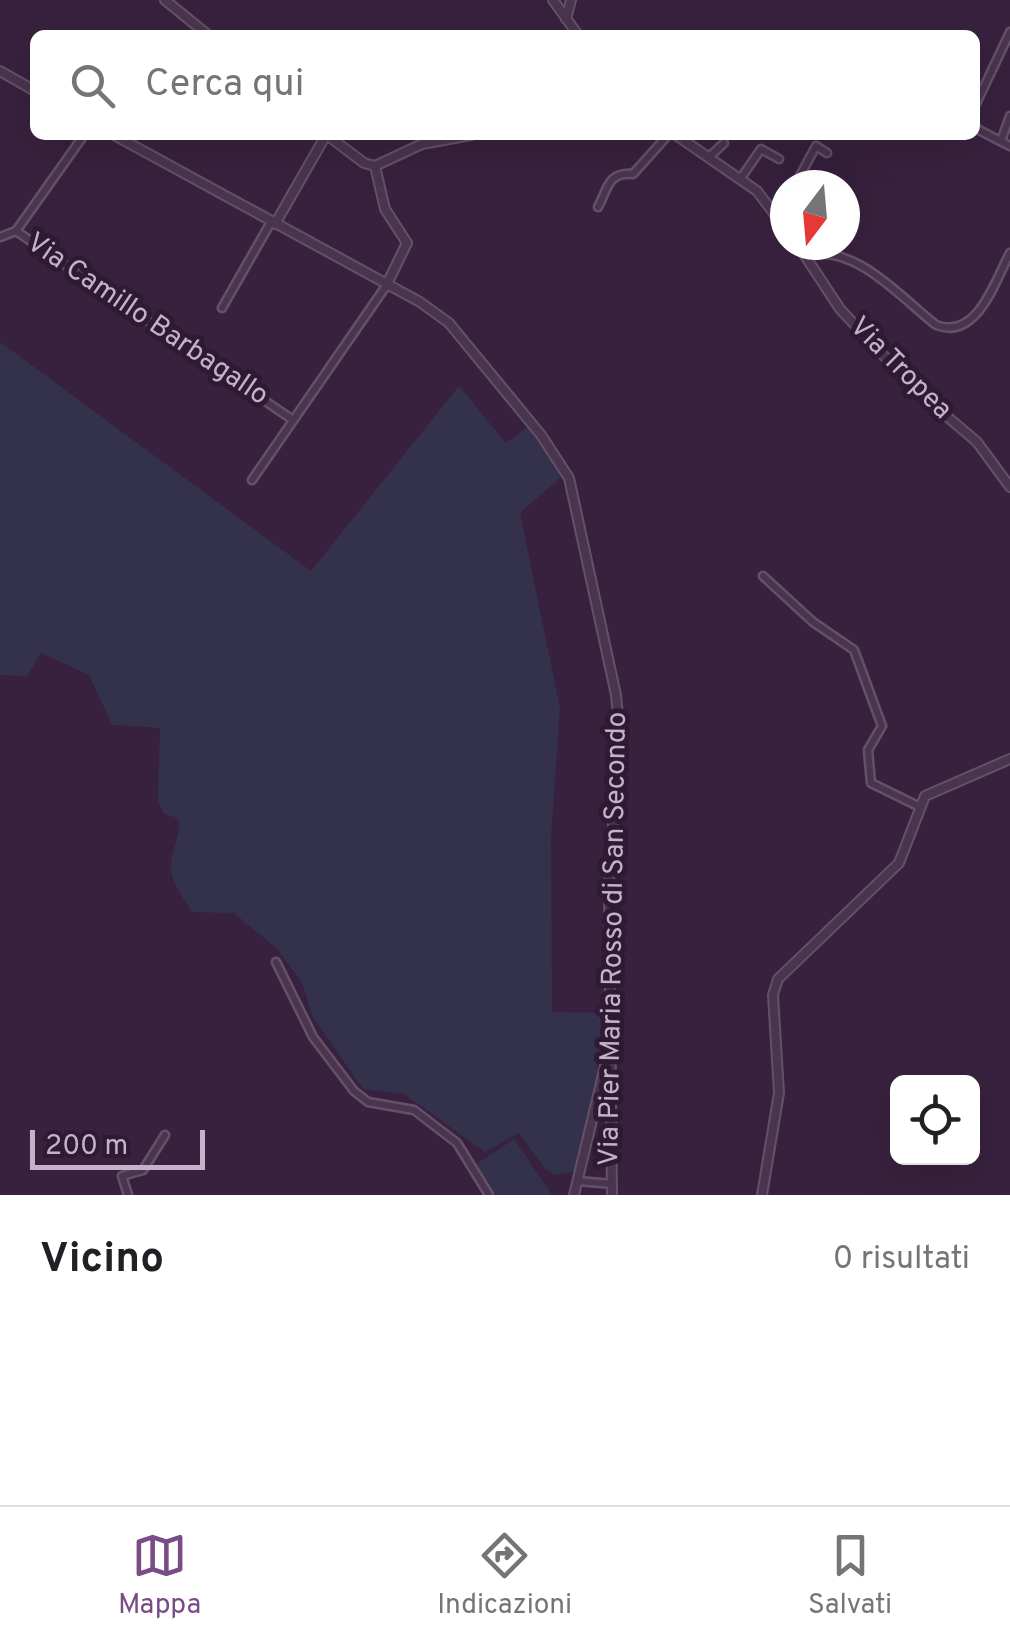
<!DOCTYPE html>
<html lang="it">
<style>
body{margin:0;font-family:Overpass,sans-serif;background:#f6f6f6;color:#202124}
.controls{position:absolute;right:30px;bottom:30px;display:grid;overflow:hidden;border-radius:15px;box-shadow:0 10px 40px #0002}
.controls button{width:90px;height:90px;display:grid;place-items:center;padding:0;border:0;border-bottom:2px solid #e0e0e0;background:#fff;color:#202124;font:50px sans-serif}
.compass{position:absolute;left:770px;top:170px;width:90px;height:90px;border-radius:50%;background:#fff;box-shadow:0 10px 40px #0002;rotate:196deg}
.scale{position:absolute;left:30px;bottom:25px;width:175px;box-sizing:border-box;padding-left:10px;border:5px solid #c5b1c9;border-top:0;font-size:28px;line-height:35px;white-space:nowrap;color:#c5b1c9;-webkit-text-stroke:8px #2e1b33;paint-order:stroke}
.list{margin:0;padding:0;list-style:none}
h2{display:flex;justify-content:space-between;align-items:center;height:130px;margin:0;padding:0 40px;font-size:42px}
h2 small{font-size:32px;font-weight:400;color:#757577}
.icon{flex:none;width:55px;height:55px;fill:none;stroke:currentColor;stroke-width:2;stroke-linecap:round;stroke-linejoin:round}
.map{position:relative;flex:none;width:1010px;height:1195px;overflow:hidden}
.search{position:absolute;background:#fff;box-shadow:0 10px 40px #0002;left:30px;right:30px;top:30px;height:110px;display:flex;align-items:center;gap:25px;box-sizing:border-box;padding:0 35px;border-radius:15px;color:#757577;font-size:38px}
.sheet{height:310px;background:#fff}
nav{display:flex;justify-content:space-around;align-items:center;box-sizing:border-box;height:140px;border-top:2px solid #e0e0e0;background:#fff;font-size:28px;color:#757577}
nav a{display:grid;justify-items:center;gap:5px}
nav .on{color:#7a4c87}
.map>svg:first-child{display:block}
</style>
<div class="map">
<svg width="1010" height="1195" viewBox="0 0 1010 1195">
<rect width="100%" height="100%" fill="#38213e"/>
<!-- green -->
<g fill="#34314c">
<path d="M0,342L311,571L459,386L506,443L528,427L555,461L561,477L520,513L560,708L551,838L552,1012L605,1013L602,1056L595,1060L599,1072L577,1171L555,1175L545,1169L519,1133L485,1152L404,1094L363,1089L312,1016L302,982L277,949L234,913L192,912C184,899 171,882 171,867C170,849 183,836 178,818L164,814L158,800L160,728L112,725L89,675L41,653L27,676L0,675Z"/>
<polygon points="514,1139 552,1195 496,1195 475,1165"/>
</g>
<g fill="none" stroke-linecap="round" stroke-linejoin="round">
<defs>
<g id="minor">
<polyline points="975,106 1010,32"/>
<polyline points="975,128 1010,146"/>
<polyline points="1001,141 1010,116"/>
<polyline points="709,157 724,143"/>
<polyline points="741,178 761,149 779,159"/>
<polyline points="795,185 816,146 827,153"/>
<path d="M598,207C608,189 607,172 633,174L668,135"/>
<polyline points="778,218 785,204"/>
<polyline points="16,231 293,420"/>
<polyline points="16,231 84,135"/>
<polyline points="0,237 16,231"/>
<path d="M806,255C856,244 900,297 936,325C977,341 995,281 1010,253"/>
<polyline points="222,308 271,222"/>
<polyline points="252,480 386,286"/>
<polyline points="763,576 813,622 854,650 882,726 868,750 871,783 920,807"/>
<polyline points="276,962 313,1037 354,1091 368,1102 414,1110 457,1143 489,1195"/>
<polyline points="578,1181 612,1184"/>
<polyline points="128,1195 122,1176 143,1170 165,1135"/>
</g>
<g id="tertiary">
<polyline points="165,0 208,35"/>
<polyline points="553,0 578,35"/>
<polyline points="566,19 571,0"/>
<polyline points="0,71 35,91"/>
<polyline points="114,135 420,302 449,323 541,435 569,478 616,695 619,727 609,888 612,1195"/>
<polyline points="327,135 364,163 375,166 422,144 471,135"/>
<polyline points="676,135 757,191 785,228"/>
<polyline points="375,166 385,209 407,243 386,286"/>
<polyline points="275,224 326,135"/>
<polyline points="798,245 840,309 917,391 977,442 1010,487"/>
<polyline points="574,1195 607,1058"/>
<polyline points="762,1195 779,1093 773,995 778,979 899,863 925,796 1010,759"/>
</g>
</defs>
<!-- minor casing -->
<use href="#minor" stroke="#645169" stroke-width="11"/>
<!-- tertiary casing -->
<use href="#tertiary" stroke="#645169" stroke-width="12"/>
<!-- minor -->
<use href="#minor" stroke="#49354e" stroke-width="6"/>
<!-- tertiary -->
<use href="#tertiary" stroke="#49354e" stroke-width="8"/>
</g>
<g text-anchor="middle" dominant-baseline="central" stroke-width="10" stroke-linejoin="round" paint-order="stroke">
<!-- street labels -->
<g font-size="28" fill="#c5b1c9" stroke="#2e1b33">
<text transform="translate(147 320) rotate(34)">Via Camillo Barbagallo</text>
<text transform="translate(900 369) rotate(45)">Via Tropea</text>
<text transform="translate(614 939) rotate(-89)">Via Pier Maria Rosso di San Secondo</text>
</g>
</g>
</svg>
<div class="controls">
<button><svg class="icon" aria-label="locate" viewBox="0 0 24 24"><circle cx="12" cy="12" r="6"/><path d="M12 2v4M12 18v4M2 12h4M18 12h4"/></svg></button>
</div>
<svg class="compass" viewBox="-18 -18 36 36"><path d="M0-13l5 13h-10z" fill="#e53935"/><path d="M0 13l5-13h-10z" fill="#757577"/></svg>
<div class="scale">200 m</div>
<div class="search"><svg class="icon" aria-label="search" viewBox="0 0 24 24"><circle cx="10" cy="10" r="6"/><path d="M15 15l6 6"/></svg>Cerca qui</div>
</div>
<section class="sheet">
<h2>Vicino<small>0 risultati</small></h2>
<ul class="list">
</ul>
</section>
<nav>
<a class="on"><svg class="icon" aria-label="map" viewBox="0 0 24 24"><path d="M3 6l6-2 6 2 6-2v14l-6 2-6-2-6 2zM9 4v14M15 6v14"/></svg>Mappa</a>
<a><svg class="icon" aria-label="directions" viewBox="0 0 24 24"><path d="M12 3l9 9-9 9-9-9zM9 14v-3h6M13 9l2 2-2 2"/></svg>Indicazioni</a>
<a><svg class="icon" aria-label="saved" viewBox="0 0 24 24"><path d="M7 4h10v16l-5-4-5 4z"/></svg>Salvati</a>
</nav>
